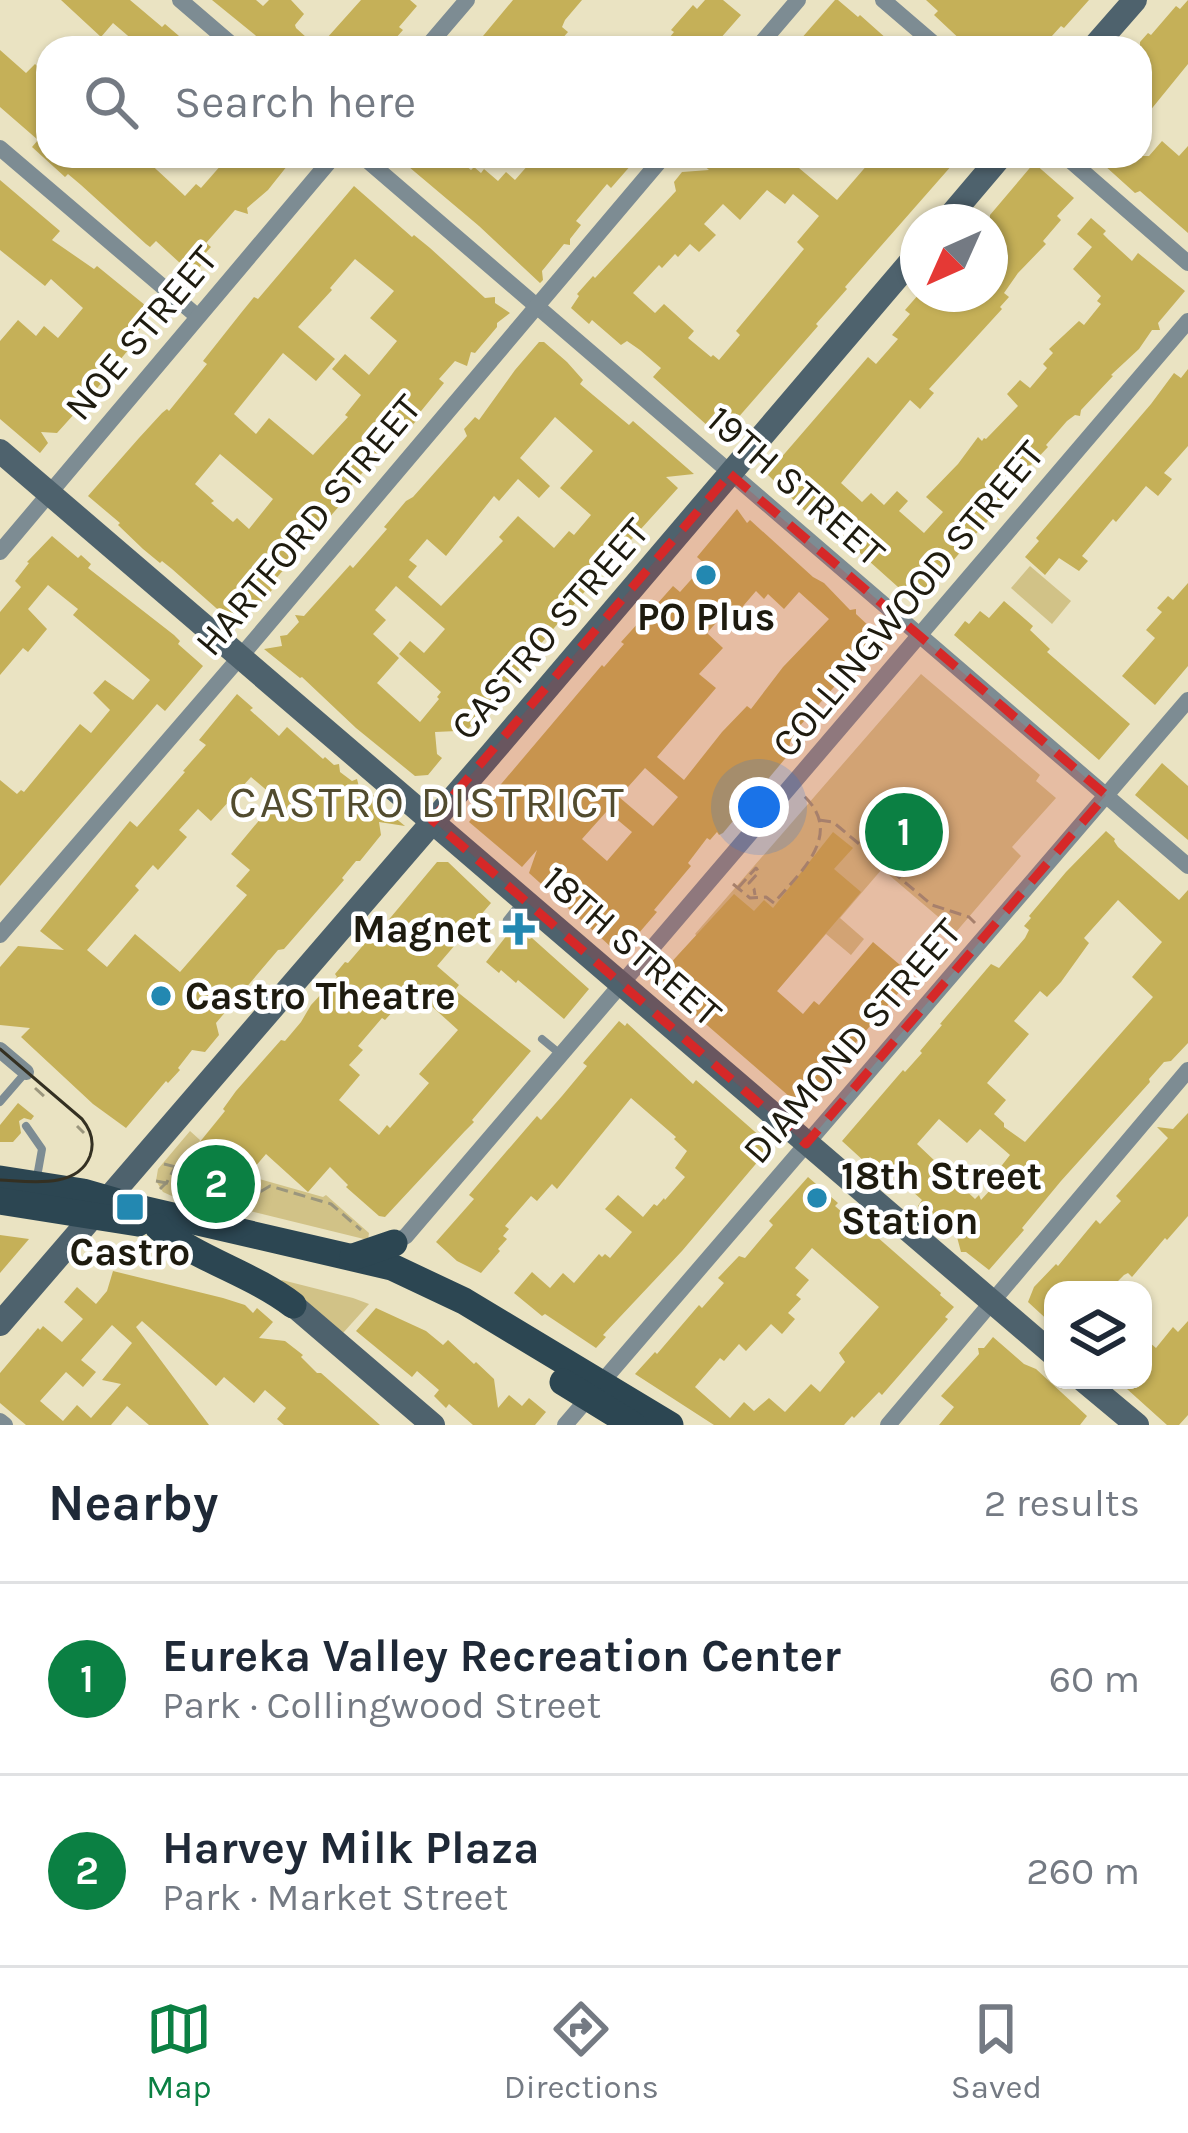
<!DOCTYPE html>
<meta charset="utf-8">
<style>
body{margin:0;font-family:Karla,sans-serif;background:#f2f2f3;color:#1f2937}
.controls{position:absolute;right:36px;bottom:36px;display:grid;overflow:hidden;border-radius:24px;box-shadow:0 3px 9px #0004}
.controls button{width:108px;height:108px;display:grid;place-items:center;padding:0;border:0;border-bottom:3px solid #e0e1e3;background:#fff;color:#1f2937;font:60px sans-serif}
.compass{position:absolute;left:900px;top:204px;width:108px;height:108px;border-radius:50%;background:#fff;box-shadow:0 3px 9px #0004;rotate:225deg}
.you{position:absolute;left:759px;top:807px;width:42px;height:42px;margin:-30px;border:9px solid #fff;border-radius:50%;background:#1a73e8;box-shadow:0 0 0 18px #1a73e833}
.badge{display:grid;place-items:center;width:78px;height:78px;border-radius:50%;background:#0b8043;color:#fff;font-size:39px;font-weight:700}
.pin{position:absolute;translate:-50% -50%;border:6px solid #fff;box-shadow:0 3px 12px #0006}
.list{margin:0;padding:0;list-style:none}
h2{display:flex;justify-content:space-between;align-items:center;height:156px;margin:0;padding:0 48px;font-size:51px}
h2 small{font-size:39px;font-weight:400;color:#747a83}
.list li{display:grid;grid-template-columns:78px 1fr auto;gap:36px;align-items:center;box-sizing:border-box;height:192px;padding:0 48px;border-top:3px solid #e0e1e3}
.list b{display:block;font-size:45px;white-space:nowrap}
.list p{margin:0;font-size:39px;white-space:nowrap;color:#747a83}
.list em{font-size:39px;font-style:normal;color:#747a83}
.icon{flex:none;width:66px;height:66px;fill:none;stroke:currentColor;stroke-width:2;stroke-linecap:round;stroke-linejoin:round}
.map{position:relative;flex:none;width:1188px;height:1425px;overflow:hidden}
.search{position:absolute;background:#fff;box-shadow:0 3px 9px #0004;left:36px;right:36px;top:36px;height:132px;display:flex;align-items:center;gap:30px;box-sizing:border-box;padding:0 42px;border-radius:36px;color:#747a83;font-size:45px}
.sheet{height:540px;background:#fff}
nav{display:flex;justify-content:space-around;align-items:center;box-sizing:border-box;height:168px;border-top:3px solid #e0e1e3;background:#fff;font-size:33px;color:#747a83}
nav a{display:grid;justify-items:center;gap:6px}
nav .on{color:#0b8043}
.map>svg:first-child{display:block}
</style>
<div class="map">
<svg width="1188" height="1425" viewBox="0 0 1188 1425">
<rect width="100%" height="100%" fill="#eae3c2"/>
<!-- green -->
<g fill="#d1c287">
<polygon points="1030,566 1071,601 1052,624 1011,588"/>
<polygon points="921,674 1040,775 1036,781 1056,798 1012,847 1021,856 956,932 882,869 840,918 864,939 851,955 826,934 770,999 695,934"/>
<polygon points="190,1131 200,1140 196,1151 203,1163 323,1197 326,1195 369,1233 368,1240 176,1193 174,1197 163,1192 156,1181 158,1169"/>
<polygon points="282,1280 353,1298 369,1304 343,1333 278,1282"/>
</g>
<!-- building -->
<g fill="#c5b058" fill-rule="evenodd">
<polygon points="61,0 130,0 162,27 165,24 193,48 128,48 134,41 113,23 101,37"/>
<polygon points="212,0 256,0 263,6 269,0 291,0 304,14 295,25 296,28 318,48 361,0 410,0 417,6 399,27 403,30 387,48 271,48"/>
<polygon points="513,0 582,0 565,20 562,27 568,32 554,48 483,48 488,41 483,36"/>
<polygon points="705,0 723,0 741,15 712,48 661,48 674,32 671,30 693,5 697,9"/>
<polygon points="835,0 838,0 858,17 860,15 897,48 793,48"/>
<polygon points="926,0 1089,0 1064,28 1061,26 1041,48 984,48 972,37 965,44 934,15 938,11"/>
<polygon points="1188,0 1188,64 1140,123 1140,42 1148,33 1151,35 1176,6 1180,9"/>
<polygon points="0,50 26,73 35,64 48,76 39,89 48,96 48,156 129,156 134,161 143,157 185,196 196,184 201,188 229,156 295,156 268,190 247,208 248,214 235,210 206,243 211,247 199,260 203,263 193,275 156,241 150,247 146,244 81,185 68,174 65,177 32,147 38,140 0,107"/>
<polygon points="1162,141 1179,156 1188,146 1188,233 1140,191 1135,193 1094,156 1149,156"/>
<polygon points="396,156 454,156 471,170 474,167 481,173 484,169 498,181 506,172 515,180 536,156 639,156 611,188 607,184 576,221 581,225 570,239 570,245 564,244 542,271 543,280 540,283 479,226"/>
<path d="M693,156H779L791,165L793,163L837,200L875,156H960L852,279L845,287L847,289L816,324L818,326L736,420L724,418L727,443L653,377L661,368L640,350L627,341L621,345L592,320L589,324L571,308L579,296L577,294L593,276L595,278L676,191L674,182L682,172L709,170ZM767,190L785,204L793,194L819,216L797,242L804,249L736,331L740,335L719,360L713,355L711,357L688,338L694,331L664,304L655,313L633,293L659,265L662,268L675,254L678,257L690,244L699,252L716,235L704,224L723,204L740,220Z"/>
<polygon points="1034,163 1074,198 1057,216 1061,220 1043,241 1046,244 1018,273 1004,293 1009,297 1000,307 1002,309 929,389 934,393 920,409 910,400 841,483 862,502 871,493 884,505 897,491 908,501 899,511 924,533 943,512 926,497 958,464 978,437 982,441 984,438 986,439 1018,406 1007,394 1020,380 1030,388 1047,368 1043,364 1053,353 1049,349 1079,321 1084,325 1101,304 1097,301 1101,296 1073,269 1092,247 1077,234 1091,218 1106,231 1103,234 1109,240 1132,261 1138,253 1185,291 1158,323 1160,330 1152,330 1139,349 1111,375 1113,376 1081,410 1080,416 1075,415 1067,421 1046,445 1048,447 1011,486 1016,491 972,538 917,604 850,544 847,547 808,514 767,474 868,357 876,364 898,339 892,335 910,314 905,310 919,294 990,294 990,215"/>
<polygon points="0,180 60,231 52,240 94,269 97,266 151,310 137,326 140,329 134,336 137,339 94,392 57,433 41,432 48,443 40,453 0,419 0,341 18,320 36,336 44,326 58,338 83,308 51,279 45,286 0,250"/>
<path d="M354,186L412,237L414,235L430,248L485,298L495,297V303L510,313L497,323V327L475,353L471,352L467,366L455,361L439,379L444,383L417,416L419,418L379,460L376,457L351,486L341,504L273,582L270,588L272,590L257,607L239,592L243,624L233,623L172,569L162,561L160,563L143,549L118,525L120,523L88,496L139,438L162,413L167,409L169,411L207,364L203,361L241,313L254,297L258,299ZM355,259L394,291L370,318L397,341L369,375L345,354L332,369L361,395L345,415L348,417L313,455L269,418L256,434L234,414L283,353L316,381L335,359L298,327L332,290L330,288ZM220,454L273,499L249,529L237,518L233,522L211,503L214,501L195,484Z"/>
<path d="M539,342H544L567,362L583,380L580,384L593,395L629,425L633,421L694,474L666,477L678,488L592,583L475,722L462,735L457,731L435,732L437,754L442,758L428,775L415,776L356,728L302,677L300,678L264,649L282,646L280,636L287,635L299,622L295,615L304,616L350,565L353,568L387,529L384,527L406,501L413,497L467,436L464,429L475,417L479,420L515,370ZM555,417L593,451L560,488L591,515L574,535L569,531L554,548L518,516L499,537L503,541L441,606L408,577L417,566L409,560L427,539L446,556L494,496L499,501L518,479L539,498L550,486L520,458ZM396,586L445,629L424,653L410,641L399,654L441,692L437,697L439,699L420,722L377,683L399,658L373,634L386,620L375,610Z"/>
<polygon points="1188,369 1188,446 1164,473 1172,479 1158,496 1146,486 1116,522 1113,519 1082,556 1088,561 1079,571 1059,558 1045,575 1025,557 1039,541 1036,538 1151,404 1174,373 1181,378"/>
<path d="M737,509L747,523L750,520L813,577L824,583L850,610L856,609V614L885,641L862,672L859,669L845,683L841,679L798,728L790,742L789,754L723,833L719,835L717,832L710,840L707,838L688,863L691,866L654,910L657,912L620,955L529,873L537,850L522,867L469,822L602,665L604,667L624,644L621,642L640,621L641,622L673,586L680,592L705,564L697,557ZM756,591L764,599L768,594L784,609L799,592L829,619L783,667L751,709L747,706L722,732L684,780L657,757L716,688L699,674L723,648L707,633L731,606L738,612ZM645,768L678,797L653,826L619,797ZM607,811L632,832L607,861L582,839Z"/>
<polygon points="52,536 78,558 81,555 91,564 88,568 174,635 180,641 178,644 203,666 165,711 157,704 0,886 0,780 17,794 21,790 24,792 80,724 91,733 110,710 93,693 105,680 133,700 150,680 73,615 78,609 48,585 28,609 47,629 28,652 23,648 0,675 0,612 21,587 15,581 29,563 27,562"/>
<polygon points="1188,583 1188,666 1155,705 1122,676 1155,638 1146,630 1162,612 1157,608 1168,596 1173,600"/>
<polygon points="1004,601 1033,626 1030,630 1050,649 1047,652 1130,724 1099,760 954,635 965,621 969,624 980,611 989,618"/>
<path d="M237,694L253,708L250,710L279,736L287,727L323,759L325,757L334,765L339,764L340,772L352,781L357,779L359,787L369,796L376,795V802L405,826L379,822L381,835L360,861H356L342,878L344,880L284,949L278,950L216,1023L219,1035L205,1052L192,1050L178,1068L180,1070L168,1083L166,1081L126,1128L93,1104L21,1037L30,1028L0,1025V967L18,946L64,950L40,931L130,821L137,827L185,772L183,771L206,745L199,740ZM251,777L277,799L231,854L250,870L236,886L247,895L180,972L135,934L107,967L87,950L139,890L135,886L153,865L158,870L187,837L179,830L198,809L211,821Z"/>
<polygon points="1162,763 1188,786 1188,840 1135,795"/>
<path d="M1106,831L1115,839L1114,841L1118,847L1179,900L1188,890V1043L1171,1061L1164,1062L1149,1079L1150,1082L1061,1181L1022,1228L1024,1230L989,1270L966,1252H961L957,1237L918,1206L922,1200L891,1172L889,1174L870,1157L865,1162L842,1141L903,1070L905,1072L922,1053L920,1051L942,1025L940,1024L991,964L999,968L1025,938L1029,930L1024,926L1031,918L1029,916L1066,872ZM1118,900L1162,942L1132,977L1153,997L1025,1142L1004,1127V1123L994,1114L1006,1100L987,1083L1029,1034L1014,1021L1040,991L1047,997L1061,982L1089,943L1084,938ZM939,1119L967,1143L980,1129L1010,1155L999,1169L1005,1174L981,1200L979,1195L975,1199L917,1144Z"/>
<polygon points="833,832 853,848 834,869 861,892 777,991 803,1014 814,1001 819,1005 873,942 913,976 828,1075 832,1078 805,1110 655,980 734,894 754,911 764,900 773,908"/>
<path d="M437,862H448L491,903L437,966L459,985L455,990L531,1051L472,1120L474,1122L465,1131L385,1217L379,1216L346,1187L348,1185L330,1167L308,1192L266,1154L247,1176L201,1161L197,1153L199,1143L225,1111L223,1109L236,1091L281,1040L285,1041L301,1022L311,1005L337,977L335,974L345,962L348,963L384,921L386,923ZM406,983L458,1030L419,1074L429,1083L390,1128L387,1125L379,1135L339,1100L360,1075L349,1065L363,1050L358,1046L382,1018L385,1020L395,1009L388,1003Z"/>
<polygon points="514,926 529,939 532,938 589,989 564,1019 518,980 516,983 501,970 499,973 486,962"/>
<polygon points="619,1021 625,1026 627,1023 693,1084 696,1080 771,1146 682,1251 603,1335 606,1337 596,1348 545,1314 542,1316 514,1293 532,1272 550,1288 563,1273 574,1283 599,1254 602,1257 605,1254 610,1258 632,1232 605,1209 618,1195 643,1217 654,1204 657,1206 664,1198 665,1200 685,1177 675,1168 687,1151 674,1139 676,1137 631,1098 557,1189 552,1184 537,1201 531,1196 505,1226 509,1229 503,1236 507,1239 498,1249 500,1251 481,1273 457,1261 436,1242 474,1199 469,1195 537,1116 541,1120 562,1096 587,1066 583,1063"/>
<polygon points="18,1103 34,1116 31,1120 24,1118 19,1121 21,1133 13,1142 0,1142 0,1125"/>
<polygon points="1188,1113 1188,1216 1167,1240 1165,1238 1132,1277 1128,1273 1124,1275 1109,1290 1053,1290 1053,1325 1028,1302 1034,1287 1056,1264 1058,1266 1096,1220 1100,1224 1121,1201 1116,1196 1168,1138 1157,1127 1173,1129"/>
<path d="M808,1177L838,1203L835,1206L865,1232L868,1229L941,1293L940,1295L954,1307L945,1317L948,1319L882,1395L879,1392L854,1418L852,1416L844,1425H714L635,1374L655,1352L657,1354L699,1305L702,1308L724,1283L718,1278L739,1256L745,1258L773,1225L769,1221ZM812,1248L879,1307L839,1353L845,1362L820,1392L811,1384L785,1412L769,1398L754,1411L744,1402L730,1418L695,1387L720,1358L724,1361L739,1344L746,1351L771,1324L782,1334L795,1319L788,1313L801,1299L796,1295L809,1280L795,1268Z"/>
<polygon points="0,1235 29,1239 0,1273"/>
<path d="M113,1271L223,1298L245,1305L253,1313L257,1308L273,1322L259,1338L285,1341L303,1355L301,1357L317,1373H321L380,1425H284L277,1419L286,1408L265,1390L254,1403L224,1377L216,1386L142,1321L136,1327L209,1425H149L127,1406L111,1425H26L0,1403V1373L38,1328L40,1330L43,1326L62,1342L83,1319L64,1302L77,1287L96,1304L107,1291ZM112,1325L132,1343L102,1380L121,1384L91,1418L77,1405L63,1421L40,1401L66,1372L83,1387L96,1372L81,1360Z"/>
<polygon points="376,1308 426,1331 443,1345 448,1340 474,1364 476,1362 494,1379 498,1408 509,1395 522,1406 529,1398 546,1412 535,1425 473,1425 449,1404 446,1408 434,1396 439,1390 417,1371 412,1377 356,1331"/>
<polygon points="1188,1321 1188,1415 1179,1425 1167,1425 1117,1380 1143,1380 1143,1337 1156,1348 1173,1327 1178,1332"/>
<polygon points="993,1337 1024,1364 1036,1369 1087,1416 1080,1425 939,1425 954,1407 941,1396 979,1354 978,1348 984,1348"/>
</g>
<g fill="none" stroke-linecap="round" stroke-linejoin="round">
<!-- path -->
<g stroke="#9b967d" stroke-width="3" stroke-dasharray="12 6" stroke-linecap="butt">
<polyline points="819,820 833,822 932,905 969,917 975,923"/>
<path d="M733,884L750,898L766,897L774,903C801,871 845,834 803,795"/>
<polyline points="738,888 756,868 759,872 749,883 754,889 755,895"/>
<polyline points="35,1088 45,1097"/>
<polyline points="77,1126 84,1133"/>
<polyline points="164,1164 228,1180 239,1191"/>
<polyline points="156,1181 248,1199 270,1186 331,1204 361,1230"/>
<polyline points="160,1189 167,1182 175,1167 185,1180 240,1192"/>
</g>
<!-- lane -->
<g stroke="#7d8c93" stroke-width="8">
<polyline points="507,920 519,905"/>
<polyline points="542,1039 559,1053"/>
<polyline points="0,1102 26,1072"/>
<polyline points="26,1126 42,1149 37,1177"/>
</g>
<!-- street -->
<g stroke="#7d8c93" stroke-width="16">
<polyline points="180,0 236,48"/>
<polyline points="883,0 939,48"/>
<polyline points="426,48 467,0"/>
<polyline points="757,48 798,0"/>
<polyline points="0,148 197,316"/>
<polyline points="362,156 1188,866"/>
<polyline points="1065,156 1188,263"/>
<polyline points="0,552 334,156"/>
<polyline points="0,935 241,656 664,156"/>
<polyline points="0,1050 26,1072"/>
<polyline points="394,1243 406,1236 1188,321"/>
<polyline points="0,1421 5,1425"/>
<polyline points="565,1425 1188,700"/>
<polyline points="888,1425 1188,1070"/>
</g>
<!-- secondary -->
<g stroke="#4e626d" stroke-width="24">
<polyline points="1093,48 1135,0"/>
<polyline points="945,222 1001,156"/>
<polyline points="0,451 1053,1354"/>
<polyline points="293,1305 433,1425"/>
<polyline points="0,1324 492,753 918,253"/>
<polyline points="1083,1380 1137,1425"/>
</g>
<!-- primary -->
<g stroke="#2c4652" stroke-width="27">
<polyline points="0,1179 83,1192 142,1209 392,1267 464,1301 670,1425"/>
<polyline points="0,1201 138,1223"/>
<path d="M158,1227C198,1260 251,1273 293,1305"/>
<polyline points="353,1257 394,1243"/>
<polyline points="563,1382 633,1425"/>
</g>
<!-- tram -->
<path stroke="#343022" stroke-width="3" d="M0,1049L82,1119C91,1130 95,1142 90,1156C77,1190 28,1181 0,1180"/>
</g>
<!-- marked area -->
<path fill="#d62828" fill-opacity="0.2" stroke="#d62828" stroke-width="9" stroke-dasharray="24 15" stroke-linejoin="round" d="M730,474L1106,795L806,1144L432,820Z"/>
<!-- markers -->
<g fill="#2388b1" stroke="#fff" stroke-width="4.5">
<circle cx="706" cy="575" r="12"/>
<path d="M513 911h12v12h12v12h-12v12h-12v-12h-12v-12h12z"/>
<circle cx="161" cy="996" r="12"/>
<circle cx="817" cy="1198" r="12"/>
<rect x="115" y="1192" width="30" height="30" rx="6"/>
</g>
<g text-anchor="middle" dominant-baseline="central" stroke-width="9" stroke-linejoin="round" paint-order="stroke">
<!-- street labels -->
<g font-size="39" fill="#1e1b0f" stroke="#fff">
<text transform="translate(141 333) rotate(-50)">NOE STREET</text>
<text transform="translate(796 486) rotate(41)">19TH STREET</text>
<text transform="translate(308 525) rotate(-50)">HARTFORD STREET</text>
<text transform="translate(908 599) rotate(-50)">COLLINGWOOD STREET</text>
<text transform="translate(550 629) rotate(-49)">CASTRO STREET</text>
<text transform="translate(632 946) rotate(41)">18TH STREET</text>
<text transform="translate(852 1041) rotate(-49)">DIAMOND STREET</text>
</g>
<!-- poi labels -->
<g font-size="39" font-weight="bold" fill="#1e1b0f" stroke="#fff">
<text x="706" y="617">PO Plus</text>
<text x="492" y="929" text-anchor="end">Magnet</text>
<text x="185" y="996" text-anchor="start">Castro Theatre</text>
<text x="841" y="1176" text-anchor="start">18th Street<tspan x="841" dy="45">Station</tspan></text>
<text x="130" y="1252">Castro</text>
</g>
<!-- quarter labels -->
<g font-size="45" letter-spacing="3" fill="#524c2f" stroke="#fff">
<text x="428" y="802">CASTRO DISTRICT</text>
</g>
</g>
</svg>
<div class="controls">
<button><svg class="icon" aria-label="layers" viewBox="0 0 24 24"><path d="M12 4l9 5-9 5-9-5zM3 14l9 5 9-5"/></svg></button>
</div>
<svg class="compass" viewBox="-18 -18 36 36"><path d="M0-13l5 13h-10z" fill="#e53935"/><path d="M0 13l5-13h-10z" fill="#747a83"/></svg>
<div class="you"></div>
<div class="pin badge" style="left:904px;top:832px">1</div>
<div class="pin badge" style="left:216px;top:1184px">2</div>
<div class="search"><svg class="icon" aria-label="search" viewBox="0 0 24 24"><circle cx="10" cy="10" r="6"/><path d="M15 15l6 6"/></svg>Search here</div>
</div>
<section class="sheet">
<h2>Nearby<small>2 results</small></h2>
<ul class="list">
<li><span class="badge">1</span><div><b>Eureka Valley Recreation Center</b><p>Park · Collingwood Street</p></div><em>60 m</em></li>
<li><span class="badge">2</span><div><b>Harvey Milk Plaza</b><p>Park · Market Street</p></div><em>260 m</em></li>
</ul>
</section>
<nav>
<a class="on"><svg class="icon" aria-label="map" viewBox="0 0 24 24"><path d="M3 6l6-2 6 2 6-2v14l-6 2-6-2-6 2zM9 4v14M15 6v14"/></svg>Map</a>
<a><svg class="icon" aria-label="directions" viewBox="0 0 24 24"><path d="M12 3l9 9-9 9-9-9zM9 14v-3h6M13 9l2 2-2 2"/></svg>Directions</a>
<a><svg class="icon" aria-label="saved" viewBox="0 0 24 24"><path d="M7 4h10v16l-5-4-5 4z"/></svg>Saved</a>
</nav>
